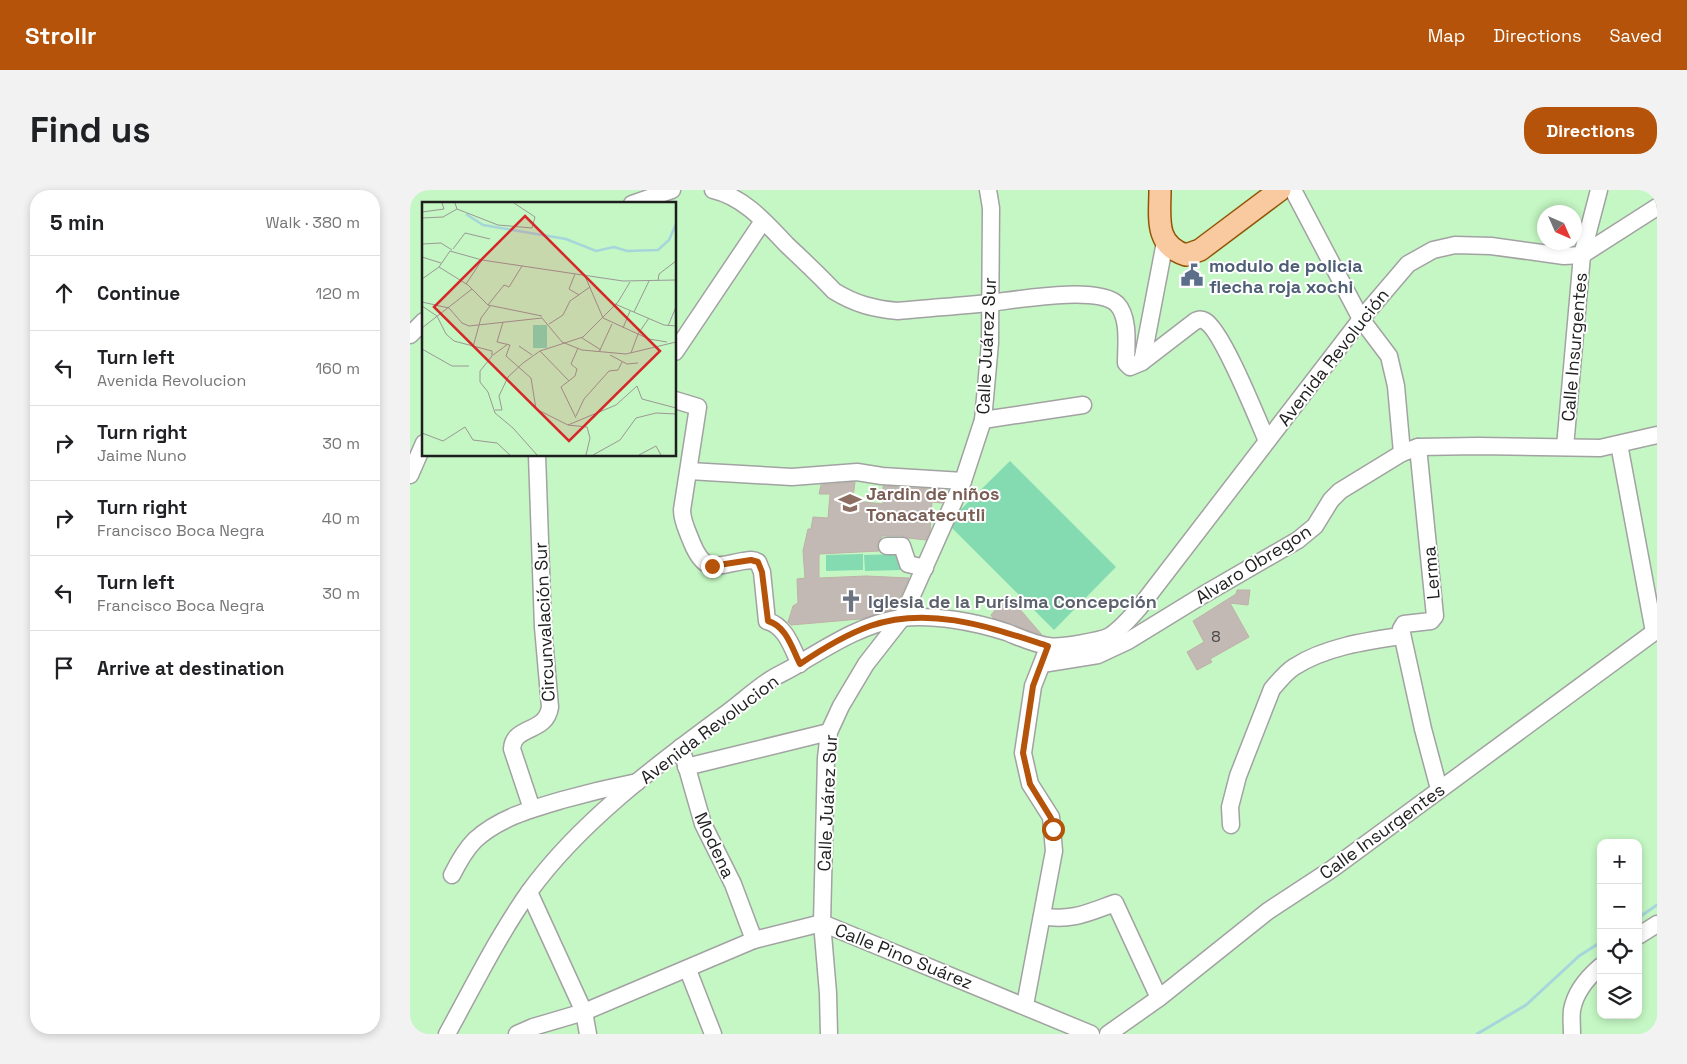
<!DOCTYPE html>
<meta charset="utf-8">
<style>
body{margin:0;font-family:"Space Grotesk",sans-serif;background:#f2f2f2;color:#202124}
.controls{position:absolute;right:15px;bottom:15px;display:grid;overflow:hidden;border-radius:10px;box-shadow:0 2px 8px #0003}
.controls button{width:45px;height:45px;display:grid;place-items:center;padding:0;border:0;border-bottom:1px solid #e0e0e0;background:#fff;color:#202124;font:25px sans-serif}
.compass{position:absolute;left:1127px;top:15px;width:45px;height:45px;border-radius:50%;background:#fff;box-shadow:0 2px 8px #0003;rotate:135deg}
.stop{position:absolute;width:15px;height:15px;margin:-11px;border:4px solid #b45309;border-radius:50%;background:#fff}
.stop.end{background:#b45309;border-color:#fff;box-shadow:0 1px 5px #0008}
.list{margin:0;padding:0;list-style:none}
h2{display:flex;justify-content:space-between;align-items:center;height:65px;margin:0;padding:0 20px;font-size:21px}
h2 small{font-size:16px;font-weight:400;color:#757577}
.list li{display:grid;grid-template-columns:32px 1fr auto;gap:15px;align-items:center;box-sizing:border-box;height:75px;padding:0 20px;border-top:1px solid #e0e0e0}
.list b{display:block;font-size:19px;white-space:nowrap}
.list p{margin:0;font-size:16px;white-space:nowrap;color:#757577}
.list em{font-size:16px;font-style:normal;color:#757577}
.icon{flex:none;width:28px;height:28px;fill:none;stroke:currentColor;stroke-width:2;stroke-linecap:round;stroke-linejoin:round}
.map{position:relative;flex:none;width:1247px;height:844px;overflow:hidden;border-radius:20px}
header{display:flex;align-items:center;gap:30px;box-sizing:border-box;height:70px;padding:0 25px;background:#b45309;color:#fff}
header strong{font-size:24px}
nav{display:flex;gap:28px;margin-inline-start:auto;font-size:18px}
.intro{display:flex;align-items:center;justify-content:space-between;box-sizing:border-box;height:120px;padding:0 30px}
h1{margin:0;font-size:35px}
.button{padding:12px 22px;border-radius:20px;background:#b45309;color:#fff;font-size:18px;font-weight:700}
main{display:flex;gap:30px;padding:0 30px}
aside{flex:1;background:#fff;border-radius:20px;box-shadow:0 2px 8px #0003}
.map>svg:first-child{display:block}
</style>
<header>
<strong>Strollr</strong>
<nav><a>Map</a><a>Directions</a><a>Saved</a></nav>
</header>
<div class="intro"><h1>Find us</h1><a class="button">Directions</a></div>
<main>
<aside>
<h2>5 min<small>Walk · 380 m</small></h2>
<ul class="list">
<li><svg class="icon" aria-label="ahead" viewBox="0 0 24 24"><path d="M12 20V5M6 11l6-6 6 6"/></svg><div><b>Continue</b></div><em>120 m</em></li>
<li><svg class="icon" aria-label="left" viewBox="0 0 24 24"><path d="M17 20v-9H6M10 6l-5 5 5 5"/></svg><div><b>Turn left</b><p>Avenida Revolucion</p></div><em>160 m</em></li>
<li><svg class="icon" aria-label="right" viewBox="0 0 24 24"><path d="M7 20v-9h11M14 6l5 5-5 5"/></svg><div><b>Turn right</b><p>Jaime Nuno</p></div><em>30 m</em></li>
<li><svg class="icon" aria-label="right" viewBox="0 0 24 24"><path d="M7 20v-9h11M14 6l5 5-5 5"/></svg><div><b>Turn right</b><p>Francisco Boca Negra</p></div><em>40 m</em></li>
<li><svg class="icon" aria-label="left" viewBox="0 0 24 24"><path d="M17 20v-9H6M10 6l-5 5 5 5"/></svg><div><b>Turn left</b><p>Francisco Boca Negra</p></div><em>30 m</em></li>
<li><svg class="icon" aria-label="arrive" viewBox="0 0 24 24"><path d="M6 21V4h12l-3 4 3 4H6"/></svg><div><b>Arrive at destination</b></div></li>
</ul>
</aside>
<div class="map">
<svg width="1247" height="844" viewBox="0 0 1247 844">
<rect width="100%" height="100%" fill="#efeae4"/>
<!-- park -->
<path fill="#c4f7c3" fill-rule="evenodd" d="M0,0H1247V844H0ZM14,14H265V265H14ZM1134,22H1164V52H1134ZM1191,653H1228V825H1191Z"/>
<!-- pitch -->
<g fill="#85dbb1">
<polygon points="600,271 706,377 644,440 537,333"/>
<polygon points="453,364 453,380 416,381 416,365"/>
<polygon points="492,364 492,380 455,381 454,365"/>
</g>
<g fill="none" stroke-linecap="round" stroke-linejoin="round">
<!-- stream -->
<g stroke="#a6d5db" stroke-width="3">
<polyline points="1228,728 1247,715"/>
<polyline points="1067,844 1116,815 1169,766 1191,752"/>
</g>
</g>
<!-- building -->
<g fill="#c3b9b4" stroke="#c0b0a7">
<polygon points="445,292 443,307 446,307 445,311 473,314 473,296 536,300 536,305 532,313 522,312 520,341 516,350 498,348 492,346 472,346 467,356 469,361 409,364 409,388 456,386 499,388 485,419 450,429 381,435 378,432 383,416 388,413 387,389 395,388 393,361 398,339 401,339 403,327 418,328 420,304 409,304 411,295"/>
<polygon points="827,400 840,400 838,415 820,413 839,447 800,469 802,472 787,480 777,462 794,452 783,431 826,404"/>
<polygon points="592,410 597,414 602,410 632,445 583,428 581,425 586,419 584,416"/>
</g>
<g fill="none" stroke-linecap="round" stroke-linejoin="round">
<defs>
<g id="minor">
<path d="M303,0C334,7 356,33 377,55C393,70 409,85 424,101C445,114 464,119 488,121C518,118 549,116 579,113C606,110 687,95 707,114C720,128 716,156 716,173L720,177L732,172L784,132C787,130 790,128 795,131C812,140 847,228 857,251"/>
<polyline points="883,0 951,129 979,166 986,196 992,263"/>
<polyline points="222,14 262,0"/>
<polyline points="0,145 14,131"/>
<polyline points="265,162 353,31"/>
<polyline points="732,172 755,52"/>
<path d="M265,210L288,217L272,320C272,332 278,342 282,353C295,384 305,376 333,371C339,370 343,369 348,372L352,382L357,431C376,436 382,458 390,474"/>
<polyline points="573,230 673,215"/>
<polyline points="1209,254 1244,442"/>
<polyline points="1008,257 1025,426 1021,431 994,434 991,439 1013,539 1029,599"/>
<polyline points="1155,257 1172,65 1189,0"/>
<polyline points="279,281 382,287 447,282 472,286 553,291"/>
<polyline points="0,285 14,253"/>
<polyline points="477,356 492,356 498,374 515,378"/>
<polyline points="632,474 688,465 718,451 793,405 888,350 905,336 921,310 930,301 992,263 1008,257 1068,256 1190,258 1247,245"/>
<polyline points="271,557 293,634 323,694 344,750"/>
<polyline points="276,577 419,542"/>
<path d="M122,619L102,559C103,535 136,544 140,517L133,437L127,265"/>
<path d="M821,635L820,617L828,586L862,499C869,491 876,482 884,477C915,457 956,451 991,446"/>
<path d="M42,685C48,673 55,660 65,650C89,628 121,619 152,610C177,603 202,597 227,592"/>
<polyline points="119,702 174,822 178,844"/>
<path d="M632,726C660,732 680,722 705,713L749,808"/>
<polyline points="1228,746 1247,734"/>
<polyline points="278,780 303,844"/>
<polyline points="615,815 644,661 641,627 620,594 613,563 623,496 636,463"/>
<path d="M37,844C63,797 88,746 119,702C169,633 245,576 313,526C330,514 345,499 363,488C372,483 381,479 390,473C422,454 453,434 491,428C523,424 566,432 596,442C609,447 626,455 639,456C650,458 690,451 700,446C711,439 720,428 729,418L951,129L998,74L1023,60L1045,55L1081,56L1154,66L1172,65L1247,17"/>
<polyline points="107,844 123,837 174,822 344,750 412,733 681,844"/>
<polyline points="419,844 418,803 412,733 416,568 419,542 431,516 456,474 492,428 553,291 573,230 580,153 581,18 578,0"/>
<polyline points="698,844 749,808 858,721 922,679 1247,440"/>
<path d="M1162,844C1162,836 1161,827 1162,820C1165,803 1178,787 1191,776"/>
</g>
<path id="major" d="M750,0C750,27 744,55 776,65L790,60L870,0"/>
</defs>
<!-- minor casing -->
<use href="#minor" stroke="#a2a2a2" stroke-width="19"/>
<!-- major casing -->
<use href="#major" stroke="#935505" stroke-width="24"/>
<!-- minor -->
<use href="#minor" stroke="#fff" stroke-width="16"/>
<!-- major -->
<use href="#major" stroke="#f9c9a0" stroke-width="21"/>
</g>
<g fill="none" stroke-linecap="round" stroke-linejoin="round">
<!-- route -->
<path stroke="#b45309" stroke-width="6" d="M302,376L341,370L348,372L352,382L358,431C376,436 382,458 390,474C412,459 435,445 460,436C520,415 582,438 638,456L623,496L613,563L620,594L641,628L643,639"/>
</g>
<!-- icons -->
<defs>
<symbol id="civic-bare" viewBox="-9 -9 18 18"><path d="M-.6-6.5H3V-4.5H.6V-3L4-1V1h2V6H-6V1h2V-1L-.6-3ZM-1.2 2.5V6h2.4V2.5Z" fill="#5c6f8a" stroke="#fff" stroke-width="2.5" paint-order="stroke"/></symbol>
<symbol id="school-bare" viewBox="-9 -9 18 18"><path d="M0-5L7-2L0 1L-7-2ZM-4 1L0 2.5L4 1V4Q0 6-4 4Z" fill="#8d6e63" stroke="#fff" stroke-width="2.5" paint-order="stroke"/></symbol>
<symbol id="church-bare" viewBox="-9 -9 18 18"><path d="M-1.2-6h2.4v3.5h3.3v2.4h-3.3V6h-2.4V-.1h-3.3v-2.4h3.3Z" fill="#6b7280" stroke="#fff" stroke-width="2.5" paint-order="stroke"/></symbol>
</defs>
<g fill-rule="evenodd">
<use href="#civic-bare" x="766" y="69" width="32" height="32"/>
<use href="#school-bare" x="424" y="297" width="32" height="32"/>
<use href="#church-bare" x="425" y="395" width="32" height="32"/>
</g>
<g text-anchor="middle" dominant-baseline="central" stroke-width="4" stroke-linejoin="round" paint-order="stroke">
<!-- number labels -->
<g font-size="15" fill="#474544">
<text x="806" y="446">8</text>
</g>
<!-- service labels -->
<g font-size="18" font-weight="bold" fill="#4e5e75" stroke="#fff" text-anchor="start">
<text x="799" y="75">modulo de policia<tspan x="799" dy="21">flecha roja xochi</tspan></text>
</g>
<!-- street labels -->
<g font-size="18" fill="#1e1e1e" stroke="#fff">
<text transform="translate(576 156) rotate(-87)">Calle Juárez Sur</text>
<text transform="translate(1164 157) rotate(-85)">Calle Insurgentes</text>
<text transform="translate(923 167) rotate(-52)">Avenida Revolución</text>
<text transform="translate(843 374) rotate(-32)">Alvaro Obregon</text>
<text transform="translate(1021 383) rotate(-95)">Lerma</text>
<text transform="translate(134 432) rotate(-93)">Circunvalación Sur</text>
<text transform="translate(299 539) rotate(-37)">Avenida Revolucion</text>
<text transform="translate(417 613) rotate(-87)">Calle Juárez Sur</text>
<text transform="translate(972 641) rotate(-36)">Calle Insurgentes</text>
<text transform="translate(305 655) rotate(65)">Modena</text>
<text transform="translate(494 766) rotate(22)">Calle Pino Suárez</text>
</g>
<!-- education labels -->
<g font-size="18" font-weight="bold" fill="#785e54" stroke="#fff" text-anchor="start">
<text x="456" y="303">Jardin de niños<tspan x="456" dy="21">Tonacatecutli</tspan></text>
</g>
<!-- worship labels -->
<g font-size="18" font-weight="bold" fill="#5b616d" stroke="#fff" text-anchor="start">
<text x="458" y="411">Iglesia de la Purísima Concepción</text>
</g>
</g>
<!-- overview -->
<g transform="translate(12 12)">
<rect width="254" height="254" fill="#efeae4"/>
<path d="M0,1H254V253H0Z" fill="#c4f7c3"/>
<path d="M111,123H125V146H111Z" fill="#85dbb1"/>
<path fill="none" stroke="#a6d5db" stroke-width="2.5" d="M44,12L61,23L144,37L174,49L192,45L205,49L236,48L247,38L254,22"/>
<path fill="none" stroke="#9b9895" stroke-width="1" d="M35,7L76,23L110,26L113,15L92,1M0,10L22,7L20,1M0,16L21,15L35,7L33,1M0,42L19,41L30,48M31,47L43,31L68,37M28,49L60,58L201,79L254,78M28,49L17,65L46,83L66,103L120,114M0,55L19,61M153,72L147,87L157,93M163,74L181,116L227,137L245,140M0,77L17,65M236,79L237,72L254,59M44,82L60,58M0,100L27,106L40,121L47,124L120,116L140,140L160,148L204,152L254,140M193,102L242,123L254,124M66,103L82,83L87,85L100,64M0,104L15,114L24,132L32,139L70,149V154L58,169V180L66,190L73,211L91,226L115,253M212,110L227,79M81,120L75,140L88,143L84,154L109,176L114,207L146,223L165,225L168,236L164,253M127,122L141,113L148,99L168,85M246,124L254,105M0,126L50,87M201,126L208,109M160,136L179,148M97,144L110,153M51,145L59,116L68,104M0,147L30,164H47M118,149L147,179M177,150L190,122M209,151L216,132L227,116M71,153L86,142M188,153L205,162L216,161M73,208H80L77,194L86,175L101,161L118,149L161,135L196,100L208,80M154,214L162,197L187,169L196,168L200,160M154,216L139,185L153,174L155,167L149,162L156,146M146,223L194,203L215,184L220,197L254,206M0,231L21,239L43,225L51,238L75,241L88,253M171,253L198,238L214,216L234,211L254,212M217,253L234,244L239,253"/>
<path fill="#d62828" fill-opacity="0.15" stroke="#d62828" stroke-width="2.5" d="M103,14L238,149L147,239L12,105Z"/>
<rect width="254" height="254" fill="none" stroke="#1e1e1e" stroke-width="2.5"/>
</g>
</svg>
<div class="controls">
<button>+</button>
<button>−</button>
<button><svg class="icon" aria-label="locate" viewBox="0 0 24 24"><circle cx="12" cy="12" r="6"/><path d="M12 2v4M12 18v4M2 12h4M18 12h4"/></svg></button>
<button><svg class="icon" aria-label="layers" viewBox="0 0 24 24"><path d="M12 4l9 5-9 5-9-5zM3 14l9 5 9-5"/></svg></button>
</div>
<svg class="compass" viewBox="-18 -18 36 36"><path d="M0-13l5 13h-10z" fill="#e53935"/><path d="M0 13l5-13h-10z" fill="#757577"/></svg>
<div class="stop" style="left:643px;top:639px"></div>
<div class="stop end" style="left:302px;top:376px"></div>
</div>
</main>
